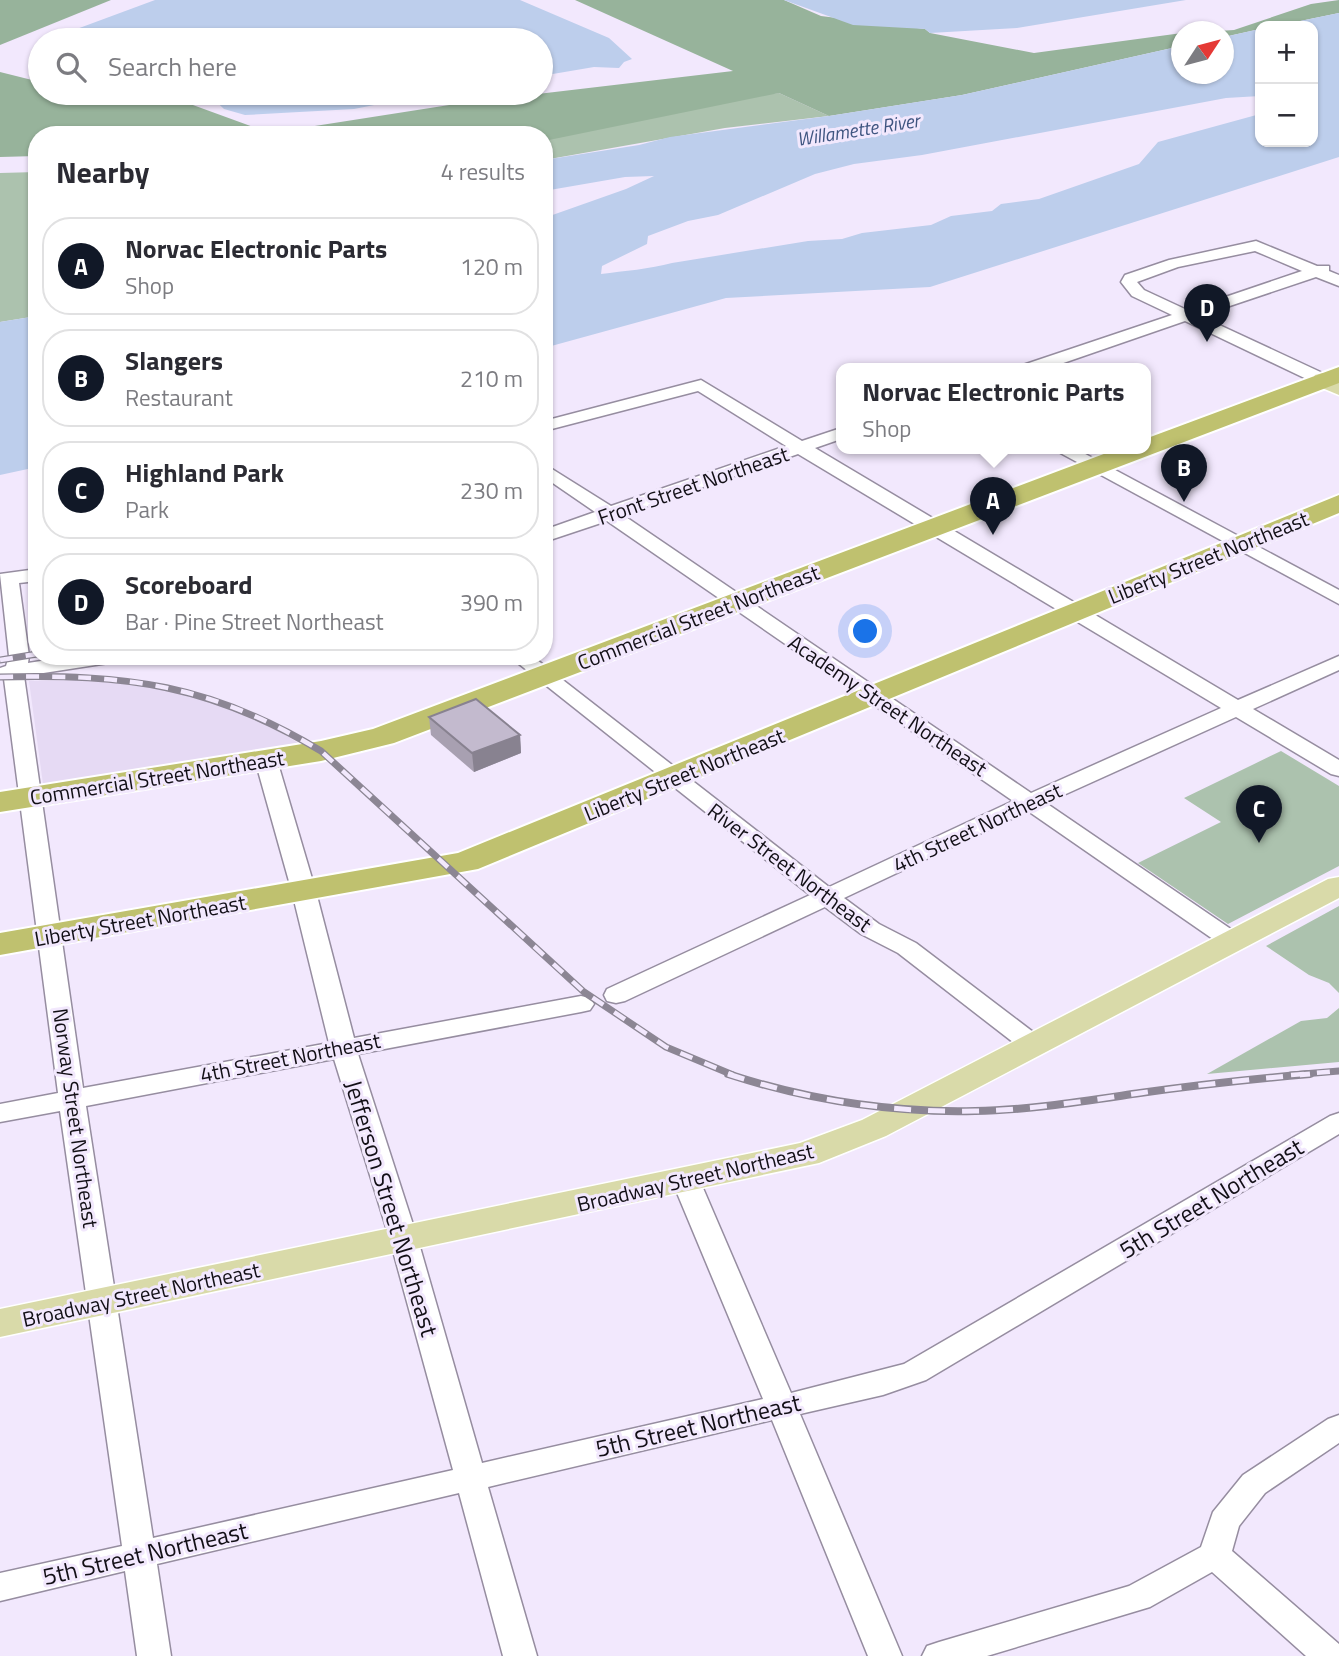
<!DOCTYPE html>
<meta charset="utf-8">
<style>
body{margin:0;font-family:"Titillium Web",sans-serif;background:#f7f7f7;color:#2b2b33}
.controls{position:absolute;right:21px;top:21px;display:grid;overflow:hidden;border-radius:14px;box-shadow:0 2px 5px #0004}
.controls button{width:63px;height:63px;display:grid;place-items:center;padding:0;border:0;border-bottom:2px solid #e1e1e2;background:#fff;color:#2b2b33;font:35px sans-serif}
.compass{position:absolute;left:1171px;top:21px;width:63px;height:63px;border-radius:50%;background:#fff;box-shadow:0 2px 5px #0004;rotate:54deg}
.you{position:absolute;left:866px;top:632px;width:24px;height:24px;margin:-18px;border:5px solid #fff;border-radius:50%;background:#1a73e8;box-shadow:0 0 0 10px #1a73e833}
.badge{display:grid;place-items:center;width:46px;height:46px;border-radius:50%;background:#111827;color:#fff;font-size:23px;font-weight:700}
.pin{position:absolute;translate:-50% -58px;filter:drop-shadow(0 2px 4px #0008)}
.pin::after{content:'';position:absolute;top:37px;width:24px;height:21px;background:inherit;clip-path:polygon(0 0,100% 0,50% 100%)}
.popup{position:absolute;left:836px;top:363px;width:315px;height:91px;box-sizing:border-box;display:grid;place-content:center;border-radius:14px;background:#fff;filter:drop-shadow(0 2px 5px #0005);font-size:23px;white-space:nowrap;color:#7c7c81}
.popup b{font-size:26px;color:#2b2b33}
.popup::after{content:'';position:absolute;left:50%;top:100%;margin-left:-14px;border:14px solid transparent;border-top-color:#fff}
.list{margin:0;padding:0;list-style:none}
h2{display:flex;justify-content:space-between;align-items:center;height:91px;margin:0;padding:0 28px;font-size:30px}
h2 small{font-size:23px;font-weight:400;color:#7c7c81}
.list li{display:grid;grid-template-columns:46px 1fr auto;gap:21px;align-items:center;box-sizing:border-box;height:98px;margin:0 14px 14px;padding:0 14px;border:2px solid #e1e1e2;border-radius:28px}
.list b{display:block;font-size:26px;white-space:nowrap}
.list p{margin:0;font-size:23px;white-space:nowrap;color:#7c7c81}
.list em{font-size:23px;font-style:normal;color:#7c7c81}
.icon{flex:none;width:38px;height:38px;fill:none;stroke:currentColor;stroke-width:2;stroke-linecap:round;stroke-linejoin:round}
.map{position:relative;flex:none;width:1339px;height:1656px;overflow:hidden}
.search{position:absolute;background:#fff;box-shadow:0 2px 5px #0004;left:28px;top:28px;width:525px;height:77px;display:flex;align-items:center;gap:18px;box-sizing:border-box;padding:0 24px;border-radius:38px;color:#7c7c81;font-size:26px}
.panel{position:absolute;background:#fff;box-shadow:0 2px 5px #0004;left:28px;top:126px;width:525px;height:539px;border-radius:28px}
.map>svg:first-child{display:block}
</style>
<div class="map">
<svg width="1339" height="1656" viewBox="0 0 1339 1656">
<rect width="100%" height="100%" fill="#f2e8fd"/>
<!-- built -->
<polygon fill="#e6daf4" points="76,680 141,685 216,702 269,724 301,745 43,784 29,681"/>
<!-- green -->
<g fill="#acc2ae">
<polygon points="779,93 829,116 725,128 544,160 544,135 294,135"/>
<polygon points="37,172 37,316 0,322 0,173"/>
<polygon points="1281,751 1339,786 1339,866 1228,924 1138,863 1221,822 1184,798"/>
<polygon points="1339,906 1339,993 1329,983 1309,975 1266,946"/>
<polygon points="1339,1008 1339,1062 1207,1074 1301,1021 1327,1018"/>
</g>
<!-- forest -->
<g fill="#97b39b">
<polygon points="0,0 111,0 0,45"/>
<polygon points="575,0 784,0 821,16 925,29 930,33 1034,53 1182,33 1181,46 962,95 829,116 779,93 544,141 544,135 37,135 37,156 0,157 0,72 40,82 40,93 160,93 270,133 462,103 733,71"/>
<polygon points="1339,0 1339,13 1276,26 1260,26 1260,29 1224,37 1224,32 1202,32 1234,30 1311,4"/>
</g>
<!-- water -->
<g fill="#bdceec">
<polygon points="155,0 520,0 609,38 632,59 624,62 619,68 594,67 541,76 541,40 47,40"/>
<polygon points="784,0 1186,0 1017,28 930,33 925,29 853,25"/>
<path d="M1339,13V157L930,287L726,298L544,348V218L626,189L654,176L625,177L544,191V160L639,145L670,137L829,116L962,95L1181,46L1182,74H1224V37L1260,29V96L1226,98L922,155L854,164L815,174L718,215L688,221L648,236L647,244L602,266L601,274C624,271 650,269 672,263L808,241L842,239L862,233L931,225L951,216L992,211L1001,204L1039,199L1139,164L1158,142L1260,114V142H1313V26H1276Z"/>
<polygon points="207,93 435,93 354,109 245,115 224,109"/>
<polygon points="37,316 37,467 0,475 0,322"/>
</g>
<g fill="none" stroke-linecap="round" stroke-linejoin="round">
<defs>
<g id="minor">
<path d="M1256,241L1317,266H1329V271L1339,275V286L1316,277L1200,316L1329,376L1332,380L1329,384H1317L1185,321L1046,369H1021L1023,365L1172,315L1132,296L1121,282L1125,275L1169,260ZM1255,251L1302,271L1187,310L1144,290L1137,282L1178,267Z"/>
<path d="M701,380L802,441L841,428V439L815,448L1238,700L1339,656V670L1253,709L1339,760V776L1331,774L1236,717L1046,803L1241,936L1244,941L1241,946L1232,949L1223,946L1028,811L844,898L879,924L916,943L1041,1038L1045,1044L1041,1050L1032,1052L1023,1050L898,953L861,934L825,907L625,1001L616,1003L607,1001L604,995L607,989L810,895L509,656H532L829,887L1013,801L607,521L544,542V530L595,512L544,477V464L611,506L786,446L698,391L544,431V421ZM798,454L1221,708L1031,793L623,515Z"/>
<polygon points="1053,449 1076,449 1339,590 1339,604"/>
<path d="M37,569V581L19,583L29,656L28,663L73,656H125L122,660L115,662L24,676L83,1088L329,1043L292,892L255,760L258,755H274L277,760L316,892L354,1038L581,996L590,998L594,1004L590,1010L581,1012L358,1054L418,1240L482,1463L763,1399L672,1181L676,1174L686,1171L696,1174L700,1181L791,1393L904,1364L1330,1116L1339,1113V1134L926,1380L883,1395L800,1414L902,1656H868L772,1420L488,1487L537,1656H503L459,1493L157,1564L171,1656H137L125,1571L0,1601V1573L122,1546L60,1111L0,1122V1104L58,1093L4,679L0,678V668L6,666L9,656L0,574ZM334,1059L390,1240L453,1470L153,1538L86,1106Z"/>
<polygon points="1339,1415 1339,1443 1265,1493 1239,1526 1232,1551 1339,1644 1339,1656 1306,1656 1212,1572 1150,1607 987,1656 922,1656 927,1646 939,1642 1129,1586 1201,1547 1213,1512 1243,1475 1328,1419"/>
</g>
<g id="major">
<polygon points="1323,373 1339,379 1339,395 1315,385 1312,380 1315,375"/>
<polygon points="1339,877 1339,898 886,1136 819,1163 0,1337 0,1309 800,1143 862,1120 1328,879"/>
</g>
<g id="highway">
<polygon points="1339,367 1339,383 394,743 321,761 0,812 0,792 321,741 373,729 1117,449 1145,449 1145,439"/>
<polygon points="1339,495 1339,513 478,869 0,955 0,933 458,853"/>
</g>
</defs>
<!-- minor casing -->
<use href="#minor" stroke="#968da0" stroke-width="3"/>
<!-- major casing -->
<use href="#major" stroke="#fff" stroke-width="3"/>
<!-- highway casing -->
<use href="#highway" stroke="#fff" stroke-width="4"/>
<!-- minor -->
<use href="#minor" fill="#fff" fill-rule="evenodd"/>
<!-- major -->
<use href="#major" fill="#d9daa9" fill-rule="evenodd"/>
<!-- highway -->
<use href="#highway" fill="#bfc16f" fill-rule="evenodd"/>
<defs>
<g id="rail-far1">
<polyline points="0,660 37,654"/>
<path d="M0,677C127,674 210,684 321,751L584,992L666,1047L733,1075"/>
<polyline points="1291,1075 1339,1071"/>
</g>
<path id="rail" d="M728,1074C808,1100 891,1113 975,1111C1030,1110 1085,1101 1140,1093C1196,1085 1253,1079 1310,1074"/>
</defs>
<!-- rail-far1 casing -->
<use href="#rail-far1" stroke="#8c8694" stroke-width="7"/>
<!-- rail casing -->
<use href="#rail" stroke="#8c8694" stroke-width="8"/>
<!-- rail-far1 -->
<use href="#rail-far1" stroke="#f2e8fd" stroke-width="4.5" stroke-dasharray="13" stroke-linecap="butt"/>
<!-- rail -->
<use href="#rail" stroke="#f2e8fd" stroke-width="5" stroke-dasharray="17" stroke-linecap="butt"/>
</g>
<!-- wall -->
<polygon fill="#a8a0b1" points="429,717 520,735 521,753 474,772 431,735"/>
<!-- shaded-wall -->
<polygon fill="#888290" points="520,735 521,753 474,772 472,753"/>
<!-- building -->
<polygon fill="#c3bace" stroke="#888290" stroke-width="2" points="476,699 520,735 472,753 429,717"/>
<g text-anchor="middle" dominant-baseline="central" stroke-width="6" stroke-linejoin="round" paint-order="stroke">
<!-- far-water labels -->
<g font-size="19" font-style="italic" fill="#3f5580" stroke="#f2e8fd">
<text transform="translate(858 129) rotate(-9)">Willamette River</text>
</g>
<!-- street labels -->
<g font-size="21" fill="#120f16" stroke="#f2e8fd">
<text transform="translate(693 485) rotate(-19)">Front Street Northeast</text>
<text transform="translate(1208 557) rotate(-22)">Liberty Street Northeast</text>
<text transform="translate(698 617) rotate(-21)">Commercial Street Northeast</text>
<text transform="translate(888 705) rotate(34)">Academy Street Northeast</text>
<text transform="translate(684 774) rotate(-22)">Liberty Street Northeast</text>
<text transform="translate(157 777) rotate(-9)">Commercial Street Northeast</text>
<text transform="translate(977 827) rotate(-25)">4th Street Northeast</text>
<text transform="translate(790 867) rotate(37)">River Street Northeast</text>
<text transform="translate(140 920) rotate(-10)">Liberty Street Northeast</text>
<text transform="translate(290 1057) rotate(-11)">4th Street Northeast</text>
<text transform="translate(76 1118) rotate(82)">Norway Street Northeast</text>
<text transform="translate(695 1177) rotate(-13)">Broadway Street Northeast</text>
<text transform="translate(141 1294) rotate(-12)">Broadway Street Northeast</text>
</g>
<!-- near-street labels -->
<g font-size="24" fill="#120f16" stroke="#f2e8fd">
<text transform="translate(1211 1198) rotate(-31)">5th Street Northeast</text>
<text transform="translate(392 1208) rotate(73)">Jefferson Street Northeast</text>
<text transform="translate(698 1425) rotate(-13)">5th Street Northeast</text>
<text transform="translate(145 1553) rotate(-13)">5th Street Northeast</text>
</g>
</g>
</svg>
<div class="controls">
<button>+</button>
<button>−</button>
</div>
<svg class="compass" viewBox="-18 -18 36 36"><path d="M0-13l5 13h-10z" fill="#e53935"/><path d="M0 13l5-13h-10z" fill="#7c7c81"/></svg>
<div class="you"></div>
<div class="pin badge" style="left:993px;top:535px">A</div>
<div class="popup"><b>Norvac Electronic Parts</b>Shop</div>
<div class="pin badge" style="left:1184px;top:502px">B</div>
<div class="pin badge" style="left:1259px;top:843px">C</div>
<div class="pin badge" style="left:1207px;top:342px">D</div>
<div class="search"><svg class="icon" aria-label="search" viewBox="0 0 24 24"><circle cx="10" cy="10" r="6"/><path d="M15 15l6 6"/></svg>Search here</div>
<section class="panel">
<h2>Nearby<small>4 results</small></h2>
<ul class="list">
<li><span class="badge">A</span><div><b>Norvac Electronic Parts</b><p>Shop</p></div><em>120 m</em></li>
<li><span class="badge">B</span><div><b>Slangers</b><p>Restaurant</p></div><em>210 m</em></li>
<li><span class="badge">C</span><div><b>Highland Park</b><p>Park</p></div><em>230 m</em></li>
<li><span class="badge">D</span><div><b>Scoreboard</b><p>Bar · Pine Street Northeast</p></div><em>390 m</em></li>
</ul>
</section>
</div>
